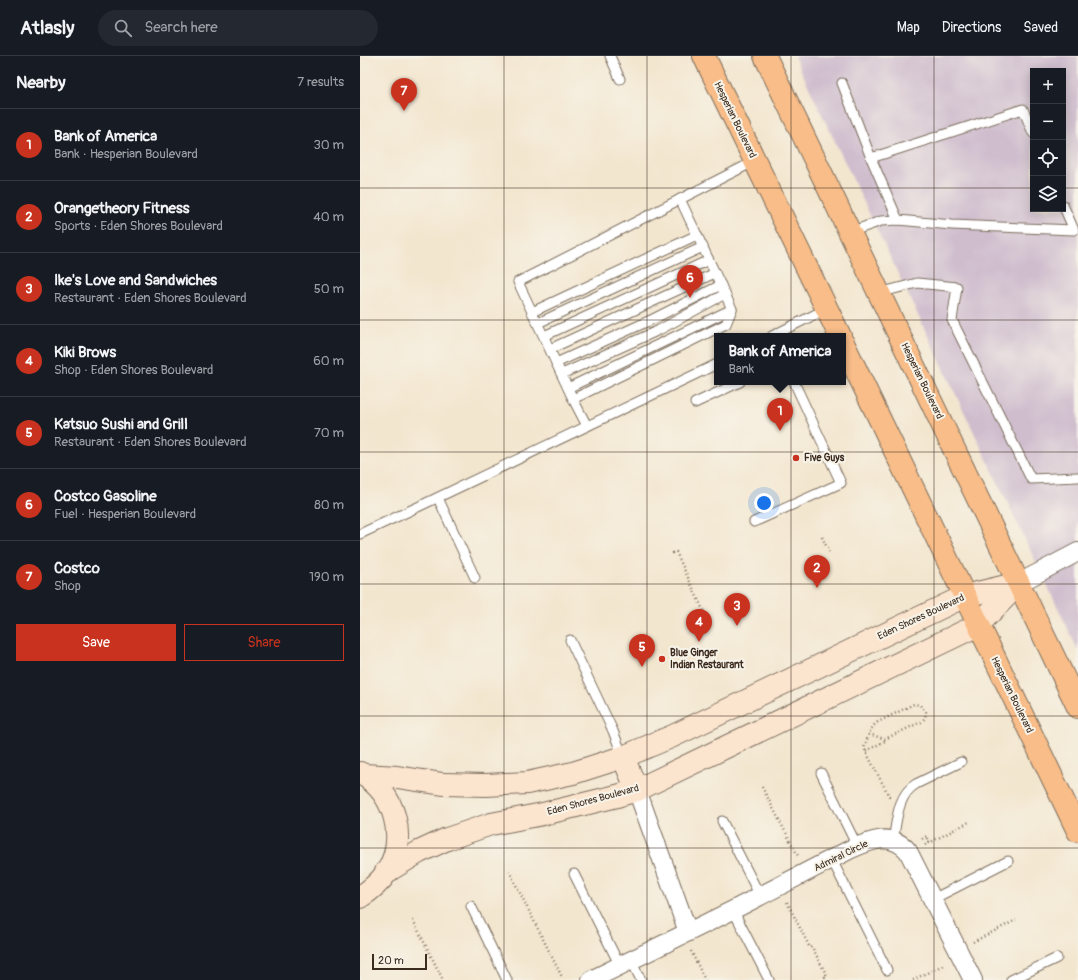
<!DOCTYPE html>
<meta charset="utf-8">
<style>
body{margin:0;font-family:Pangolin,sans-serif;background:#242831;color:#f1f3f6}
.controls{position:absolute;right:12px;top:12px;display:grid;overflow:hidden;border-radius:0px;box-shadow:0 2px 10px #0003}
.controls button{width:36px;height:36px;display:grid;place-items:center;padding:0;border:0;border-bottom:1px solid #363941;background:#171b24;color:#f1f3f6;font:20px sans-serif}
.scale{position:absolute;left:12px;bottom:10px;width:55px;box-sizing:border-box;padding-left:4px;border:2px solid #3b2a1e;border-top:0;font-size:11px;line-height:14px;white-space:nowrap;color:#3b2a1e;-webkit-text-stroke:3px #f7f3e8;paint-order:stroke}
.you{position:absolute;left:404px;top:447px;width:14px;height:14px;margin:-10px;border:3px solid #fff;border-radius:50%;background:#1a73e8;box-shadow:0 0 0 6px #1a73e833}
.badge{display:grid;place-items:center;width:26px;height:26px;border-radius:50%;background:#c8321e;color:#fff;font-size:13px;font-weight:700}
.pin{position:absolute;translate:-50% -33px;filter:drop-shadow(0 1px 2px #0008)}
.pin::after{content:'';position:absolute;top:21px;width:14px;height:12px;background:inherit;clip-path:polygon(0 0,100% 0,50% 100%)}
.popup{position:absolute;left:354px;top:277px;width:132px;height:52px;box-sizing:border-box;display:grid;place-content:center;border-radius:0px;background:#171b24;filter:drop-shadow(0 1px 3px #0005);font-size:13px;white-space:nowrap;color:#9ea1a6}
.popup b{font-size:15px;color:#f1f3f6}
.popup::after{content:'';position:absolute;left:50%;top:100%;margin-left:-8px;border:8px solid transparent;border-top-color:#171b24}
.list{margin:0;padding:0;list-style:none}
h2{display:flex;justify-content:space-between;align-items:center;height:52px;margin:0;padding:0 16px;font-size:17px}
h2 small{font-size:13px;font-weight:400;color:#9ea1a6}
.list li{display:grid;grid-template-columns:26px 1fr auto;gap:12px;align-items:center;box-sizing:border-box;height:72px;padding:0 16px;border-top:1px solid #363941}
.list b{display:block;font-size:15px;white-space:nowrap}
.list p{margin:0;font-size:13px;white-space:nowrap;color:#9ea1a6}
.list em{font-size:13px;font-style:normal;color:#9ea1a6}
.actions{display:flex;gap:8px;padding:12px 16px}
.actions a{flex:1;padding:9px 0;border:1px solid #c8321e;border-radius:0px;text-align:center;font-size:14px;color:#c8321e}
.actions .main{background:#c8321e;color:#fff}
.icon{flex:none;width:22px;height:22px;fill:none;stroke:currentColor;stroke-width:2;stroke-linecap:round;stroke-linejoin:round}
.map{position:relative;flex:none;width:718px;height:924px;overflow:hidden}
header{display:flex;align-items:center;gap:24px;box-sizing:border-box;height:56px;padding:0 20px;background:#171b24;border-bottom:1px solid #363941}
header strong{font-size:19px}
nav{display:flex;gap:22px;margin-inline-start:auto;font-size:14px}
.search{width:280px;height:36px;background:#242831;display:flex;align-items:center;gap:10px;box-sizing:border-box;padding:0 14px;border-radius:22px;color:#9ea1a6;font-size:15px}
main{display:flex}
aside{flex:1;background:#171b24}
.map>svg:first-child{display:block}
</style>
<header>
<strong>Atlasly</strong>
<div class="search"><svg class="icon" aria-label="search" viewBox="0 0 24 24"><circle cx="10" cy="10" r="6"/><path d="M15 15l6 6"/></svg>Search here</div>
<nav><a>Map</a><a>Directions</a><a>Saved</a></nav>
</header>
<main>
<aside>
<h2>Nearby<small>7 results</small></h2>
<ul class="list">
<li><span class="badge">1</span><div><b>Bank of America</b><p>Bank · Hesperian Boulevard</p></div><em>30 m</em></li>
<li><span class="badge">2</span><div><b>Orangetheory Fitness</b><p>Sports · Eden Shores Boulevard</p></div><em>40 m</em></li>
<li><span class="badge">3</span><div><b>Ike's Love and Sandwiches</b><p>Restaurant · Eden Shores Boulevard</p></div><em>50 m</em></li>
<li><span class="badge">4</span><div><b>Kiki Brows</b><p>Shop · Eden Shores Boulevard</p></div><em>60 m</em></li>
<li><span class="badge">5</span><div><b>Katsuo Sushi and Grill</b><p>Restaurant · Eden Shores Boulevard</p></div><em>70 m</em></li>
<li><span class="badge">6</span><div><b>Costco Gasoline</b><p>Fuel · Hesperian Boulevard</p></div><em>80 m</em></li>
<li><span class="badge">7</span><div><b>Costco</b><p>Shop</p></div><em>190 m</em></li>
</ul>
<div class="actions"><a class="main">Save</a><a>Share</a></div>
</aside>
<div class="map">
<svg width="718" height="924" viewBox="0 0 718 924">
<rect width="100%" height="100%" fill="#f7f3e8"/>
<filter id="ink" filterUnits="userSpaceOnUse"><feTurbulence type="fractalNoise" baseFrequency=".025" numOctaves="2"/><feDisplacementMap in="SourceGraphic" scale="8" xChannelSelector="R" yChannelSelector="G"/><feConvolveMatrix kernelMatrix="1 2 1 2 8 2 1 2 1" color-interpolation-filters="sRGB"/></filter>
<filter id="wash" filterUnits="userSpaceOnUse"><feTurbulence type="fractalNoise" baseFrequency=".012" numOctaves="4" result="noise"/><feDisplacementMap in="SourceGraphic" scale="16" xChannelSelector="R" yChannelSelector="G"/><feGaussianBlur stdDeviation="0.9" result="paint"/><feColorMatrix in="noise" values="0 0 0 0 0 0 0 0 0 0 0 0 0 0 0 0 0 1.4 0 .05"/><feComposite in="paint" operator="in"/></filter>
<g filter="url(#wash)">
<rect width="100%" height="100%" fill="#f3e6cf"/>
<!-- industrial -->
<path fill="#cfbdce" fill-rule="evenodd" d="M434,0H718V594L707,571ZM673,15H703V153H673Z"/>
</g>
<g filter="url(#ink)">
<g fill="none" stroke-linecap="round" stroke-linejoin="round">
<defs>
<g id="lane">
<polyline points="250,0 260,23"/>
<polyline points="482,27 511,102 663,53 673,77"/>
<polyline points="511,102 538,164"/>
<polyline points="490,176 521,165 538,164 592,169 714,174 703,149"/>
<polyline points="519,237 557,227 597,231 592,264 671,423 718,421"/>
<polyline points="172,256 337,179"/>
<polyline points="178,267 343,191"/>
<polyline points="184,280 349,204"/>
<polyline points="412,280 466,253"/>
<polyline points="190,293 355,217"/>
<polyline points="196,307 293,263 361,229"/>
<polyline points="202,318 299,274 365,238"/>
<polyline points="208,332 372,253"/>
<polyline points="213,343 366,268 372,253 320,143"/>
<polyline points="335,347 380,326"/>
<polyline points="227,370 213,343 158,226 395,105"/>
<polyline points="78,442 115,522"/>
<polyline points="394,466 481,427 434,326"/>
<polyline points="0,478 62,449 357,308"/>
<polyline points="210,584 253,675 263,701"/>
<polyline points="461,717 497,790"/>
<polyline points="362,765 400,840"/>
<path d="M533,785C537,765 537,739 556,728L601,706"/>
<polyline points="472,804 527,914"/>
<polyline points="214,818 260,910"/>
<polyline points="573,843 648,805"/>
<polyline points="111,850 147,924"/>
<polyline points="373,854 409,924"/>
<polyline points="271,904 281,924"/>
<polyline points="651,924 697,902"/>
</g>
<g id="street">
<polyline points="659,527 718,496"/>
<polyline points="277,734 328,876"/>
<path d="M231,924L373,854L489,794C509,785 531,775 548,795L613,924"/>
</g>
<g id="secondary">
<polyline points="263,701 277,734"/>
<path d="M0,717C35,736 48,782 27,816C20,826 11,834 0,841"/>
<polyline points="4,719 37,721 83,728 126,729 167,727 213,717 263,701 313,680 605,540 659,527"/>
<polyline points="26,816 59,796 87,783 131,768 183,758 257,740 277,734 618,569 659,527"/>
</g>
<g id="primary">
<polyline points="344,0 480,280"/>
<polyline points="405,0 718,651"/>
<polyline points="483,287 718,775"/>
</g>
</defs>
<!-- lane casing -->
<use href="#lane" stroke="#7b6c5c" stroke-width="11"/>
<!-- street casing -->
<use href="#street" stroke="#7b6c5c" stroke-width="20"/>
<!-- secondary casing -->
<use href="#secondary" stroke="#7b6c5c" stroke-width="24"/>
<!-- primary casing -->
<use href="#primary" stroke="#7b6c5c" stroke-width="24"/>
<!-- path -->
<g stroke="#7b6c5c" stroke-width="2.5" stroke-dasharray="1 3" stroke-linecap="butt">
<polyline points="462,481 469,496"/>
<polyline points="312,497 316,496 344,556"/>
<path d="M509,678L525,683L561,666L565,662L566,656L560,649L554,648L518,666C509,672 508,682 504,692L529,740H530"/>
<polyline points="506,695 525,685 525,683"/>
<polyline points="402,731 438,800"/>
<polyline points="562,783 567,780 570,787"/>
<polyline points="565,789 609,766"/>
<polyline points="149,815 202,921"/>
<polyline points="427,846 450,892 452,891 467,920 465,921 467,924"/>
<polyline points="53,864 83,924"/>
<polyline points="613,886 656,864"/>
<polyline points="331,895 345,924"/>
<polyline points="553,924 585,908"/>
</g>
<!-- lane -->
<use href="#lane" stroke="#fff" stroke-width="9"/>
<!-- street -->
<use href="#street" stroke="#fff" stroke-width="18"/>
<!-- secondary -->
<use href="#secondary" stroke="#fce5cf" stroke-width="22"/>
<!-- primary -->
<use href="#primary" stroke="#f8bd88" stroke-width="22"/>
</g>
</g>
<!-- grid -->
<path fill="none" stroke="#3b2a1e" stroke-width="1" stroke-opacity="0.55" d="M144,0V924M287,0V924M431,0V924M574,0V924M0,132H673M703,132H718M0,264H718M0,396H718M0,528H718M0,660H718M0,792H718"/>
<!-- markers -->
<g fill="#c8321e" stroke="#f7f3e8" stroke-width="1.5">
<circle cx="436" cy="402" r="4"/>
<circle cx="302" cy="603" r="4"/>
</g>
<g text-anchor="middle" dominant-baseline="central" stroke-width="4" stroke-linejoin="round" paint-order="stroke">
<!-- street labels -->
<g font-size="10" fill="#3b2a1e" stroke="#f7f3e8">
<text transform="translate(375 64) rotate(64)">Hesperian Boulevard</text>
<text transform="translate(562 325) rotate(64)">Hesperian Boulevard</text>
<text transform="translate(561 561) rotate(-25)">Eden Shores Boulevard</text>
<text transform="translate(652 639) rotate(64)">Hesperian Boulevard</text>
<text transform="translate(233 744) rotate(-15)">Eden Shores Boulevard</text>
<text transform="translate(481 800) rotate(-26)">Admiral Circle</text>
</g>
<!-- poi labels -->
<g font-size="10" font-weight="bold" fill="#3b2a1e" stroke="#f7f3e8" text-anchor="start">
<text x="444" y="402">Five Guys</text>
<text x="310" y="597">Blue Ginger<tspan x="310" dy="12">Indian Restaurant</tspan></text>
</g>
</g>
</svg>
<div class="controls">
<button>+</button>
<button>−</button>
<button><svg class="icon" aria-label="locate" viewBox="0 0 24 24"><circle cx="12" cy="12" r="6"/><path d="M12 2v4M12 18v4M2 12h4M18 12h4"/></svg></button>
<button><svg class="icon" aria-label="layers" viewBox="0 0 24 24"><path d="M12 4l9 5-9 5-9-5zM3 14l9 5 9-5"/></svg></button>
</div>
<div class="scale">20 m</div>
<div class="you"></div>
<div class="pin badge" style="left:420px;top:375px">1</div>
<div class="popup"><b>Bank of America</b>Bank</div>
<div class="pin badge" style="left:457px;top:532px">2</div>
<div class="pin badge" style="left:377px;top:570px">3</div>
<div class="pin badge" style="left:339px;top:586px">4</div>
<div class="pin badge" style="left:282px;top:611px">5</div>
<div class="pin badge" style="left:330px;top:242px">6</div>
<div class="pin badge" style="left:44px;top:55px">7</div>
</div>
</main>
